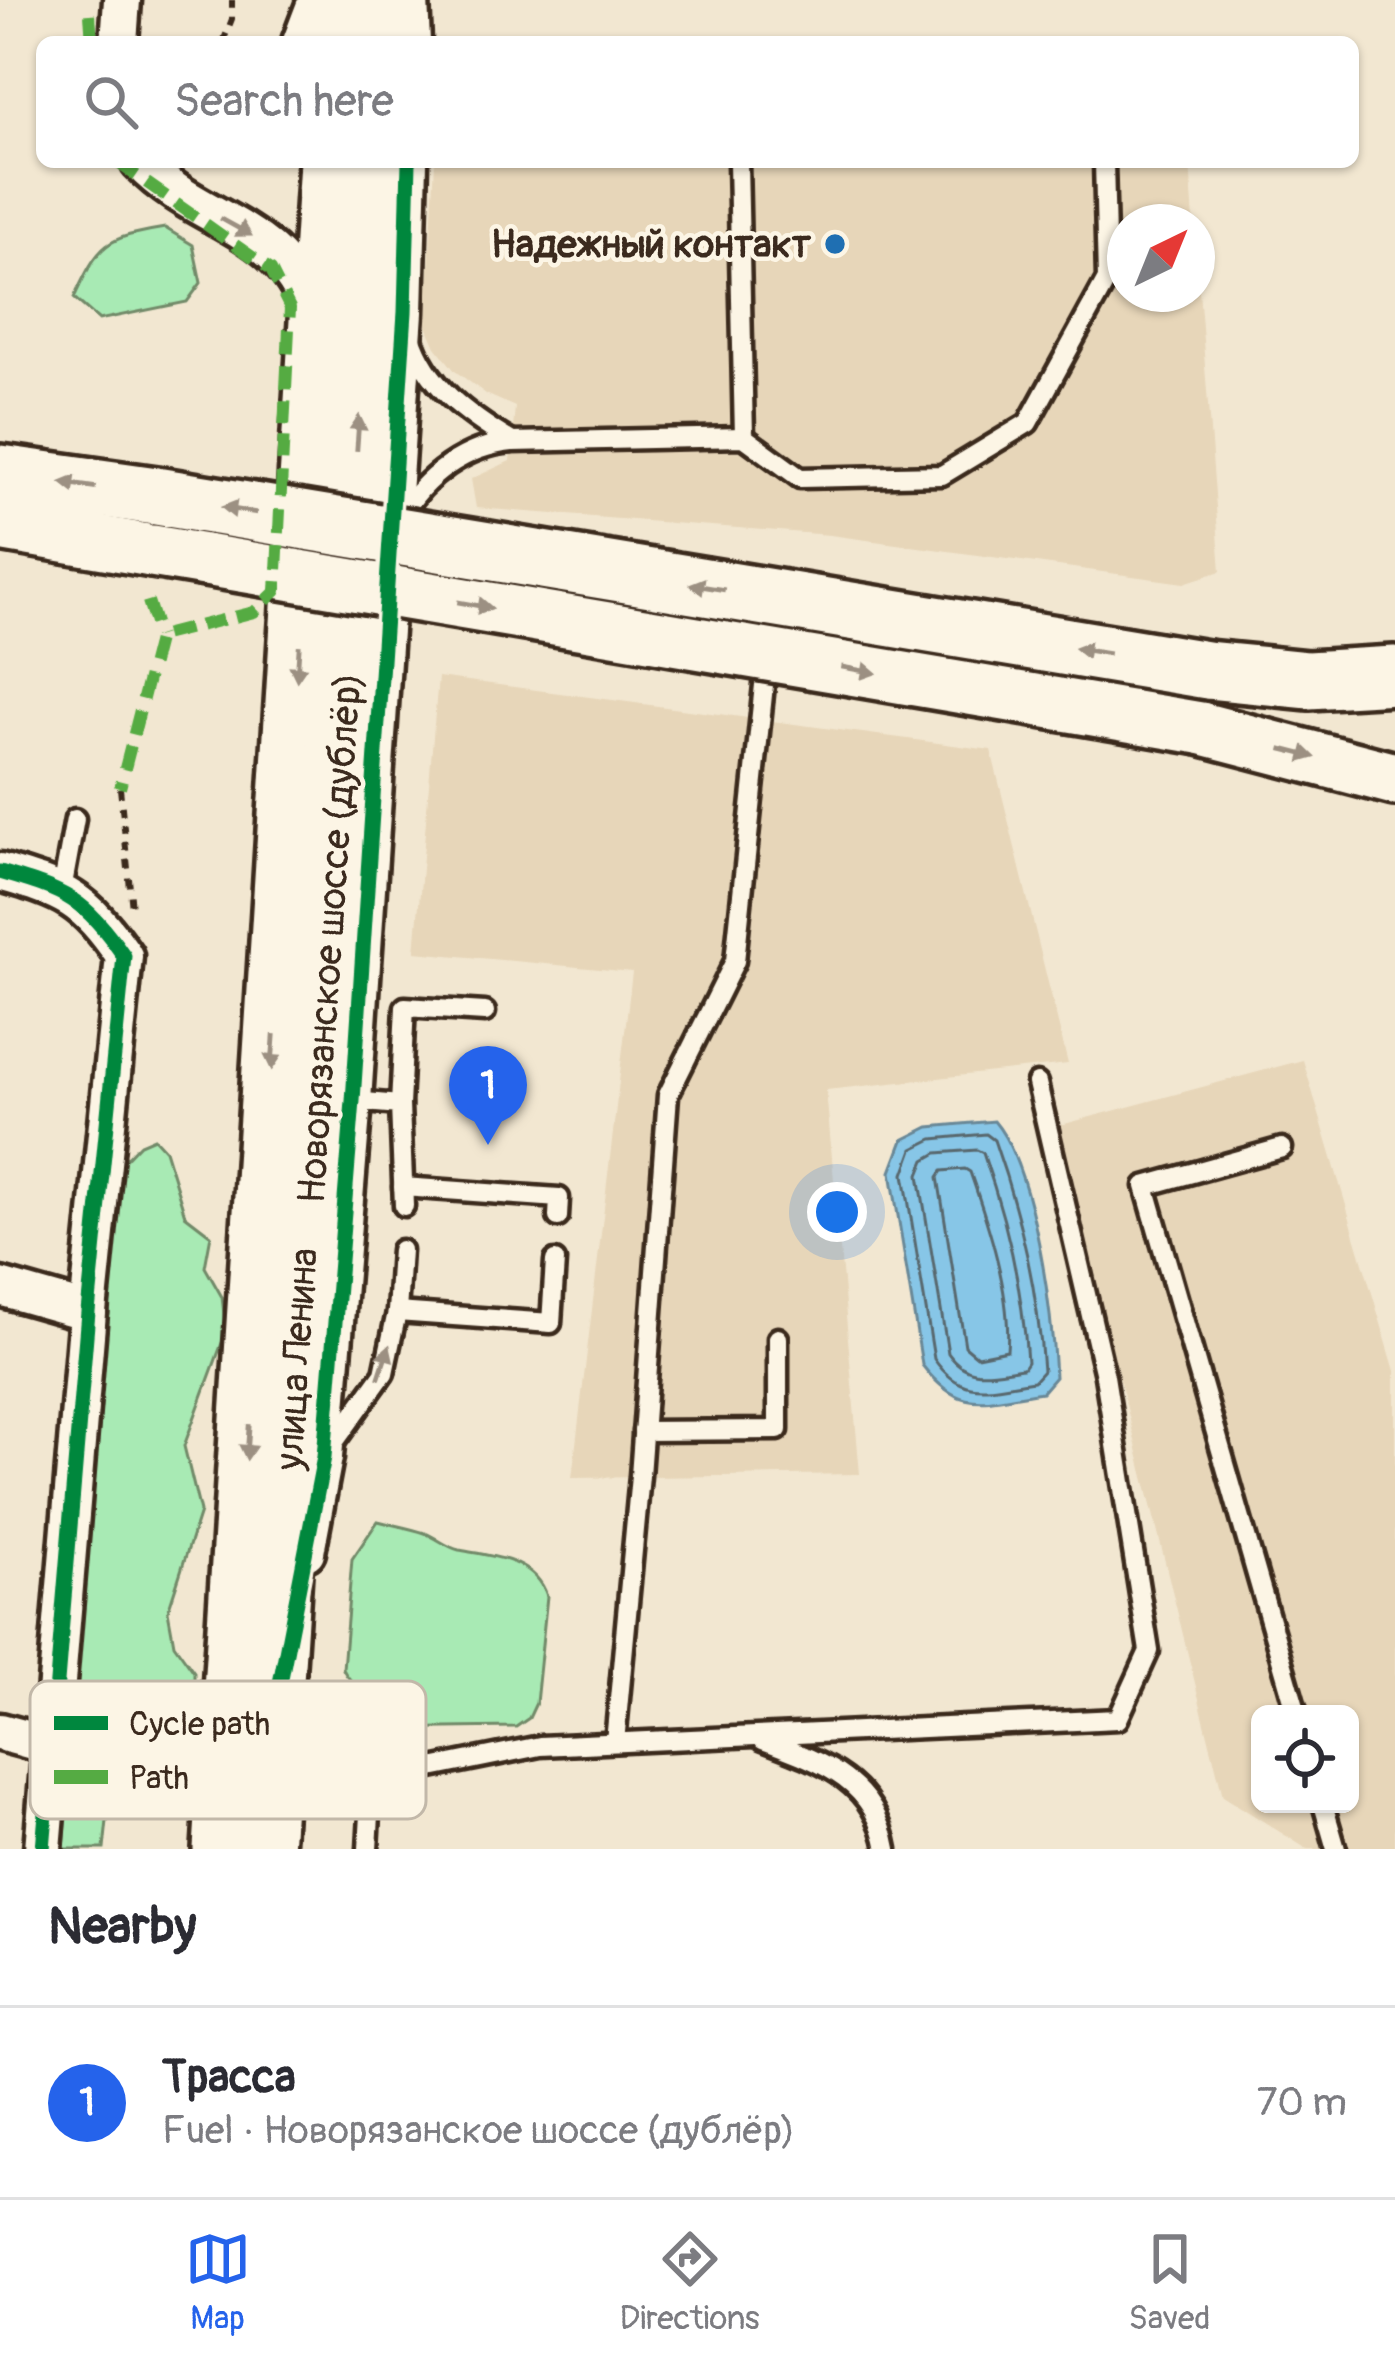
<!DOCTYPE html>
<meta charset="utf-8">
<style>
body{margin:0;font-family:Pangolin,sans-serif;background:#f2f2f3;color:#2b2b33}
.controls{position:absolute;right:36px;bottom:36px;display:grid;overflow:hidden;border-radius:18px;box-shadow:0 3px 9px #0004}
.controls button{width:108px;height:108px;display:grid;place-items:center;padding:0;border:0;border-bottom:3px solid #e1e1e2;background:#fff;color:#2b2b33;font:60px sans-serif}
.compass{position:absolute;left:1107px;top:204px;width:108px;height:108px;border-radius:50%;background:#fff;box-shadow:0 3px 9px #0004;rotate:43deg}
.you{position:absolute;left:837px;top:1212px;width:42px;height:42px;margin:-30px;border:9px solid #fff;border-radius:50%;background:#1a73e8;box-shadow:0 0 0 18px #1a73e833}
.badge{display:grid;place-items:center;width:78px;height:78px;border-radius:50%;background:#2563eb;color:#fff;font-size:39px;font-weight:700}
.pin{position:absolute;translate:-50% -99px;filter:drop-shadow(0 3px 6px #0008)}
.pin::after{content:'';position:absolute;top:63px;width:42px;height:36px;background:inherit;clip-path:polygon(0 0,100% 0,50% 100%)}
.list{margin:0;padding:0;list-style:none}
h2{display:flex;justify-content:space-between;align-items:center;height:156px;margin:0;padding:0 48px;font-size:51px}
h2 small{font-size:39px;font-weight:400;color:#7c7c81}
.list li{display:grid;grid-template-columns:78px 1fr auto;gap:36px;align-items:center;box-sizing:border-box;height:192px;padding:0 48px;border-top:3px solid #e1e1e2}
.list b{display:block;font-size:45px;white-space:nowrap}
.list p{margin:0;font-size:39px;white-space:nowrap;color:#7c7c81}
.list em{font-size:39px;font-style:normal;color:#7c7c81}
.icon{flex:none;width:66px;height:66px;fill:none;stroke:currentColor;stroke-width:2;stroke-linecap:round;stroke-linejoin:round}
.map{position:relative;flex:none;width:1395px;height:1849px;overflow:hidden}
.search{position:absolute;background:#fff;box-shadow:0 3px 9px #0004;left:36px;right:36px;top:36px;height:132px;display:flex;align-items:center;gap:30px;box-sizing:border-box;padding:0 42px;border-radius:18px;color:#7c7c81;font-size:45px}
.sheet{height:348px;background:#fff}
nav{display:flex;justify-content:space-around;align-items:center;box-sizing:border-box;height:168px;border-top:3px solid #e1e1e2;background:#fff;font-size:33px;color:#7c7c81}
nav a{display:grid;justify-items:center;gap:6px}
nav .on{color:#2563eb}
.map>svg:first-child{display:block}
</style>
<div class="map">
<svg width="1395" height="1849" viewBox="0 0 1395 1849">
<rect width="100%" height="100%" fill="#f2e7d1"/>
<filter id="ink" filterUnits="userSpaceOnUse"><feTurbulence type="fractalNoise" baseFrequency=".00833" numOctaves="2"/><feDisplacementMap in="SourceGraphic" scale="24" xChannelSelector="R" yChannelSelector="G"/><feConvolveMatrix kernelMatrix="1 2 1 2 8 2 1 2 1" color-interpolation-filters="sRGB"/></filter>
<g filter="url(#ink)">
<!-- built -->
<g fill="#e7d6b9" fill-rule="evenodd">
<polygon points="435,162 1190,162 1194,222 1125,222 1125,294 1197,294 1197,264 1221,571 1184,583 830,535 476,508 471,479 510,461 515,407 486,394 455,371 436,347 426,324"/>
<polygon points="438,677 991,750 1068,1064 826,1090 860,1474 572,1478 632,972 415,952"/>
<path d="M1303,1060L1395,1371V1849H1307L1223,1796L1057,1126ZM1260,1714H1350V1804H1260Z"/>
</g>
<!-- green -->
<g fill="#a8eab4" stroke="#728a69" stroke-width="3">
<path d="M165,228L193,245L201,283L187,302L99,320L74,298C100,242 105,238 165,228Z"/>
<polygon points="154,1138 165,1150 185,1215 211,1235 205,1267 222,1297 226,1332 184,1446 200,1512 168,1611 174,1644 194,1672 194,1705 169,1748 156,1758 123,1753 113,1765 104,1849 64,1849 119,1166 140,1144"/>
<path d="M378,1521C393,1525 410,1528 425,1533C437,1538 447,1547 459,1550C492,1556 536,1559 547,1596L536,1703L529,1718L516,1727L375,1729C387,1700 354,1693 343,1669L352,1559Z"/>
</g>
<!-- water -->
<path fill="#87c6e7" stroke="#698897" stroke-width="3" d="M994,1121C1035,1169 1052,1313 1055,1377L1042,1392C985,1400 961,1416 922,1365L891,1172L903,1140L929,1127Z"/>
<g fill="none" stroke-linecap="round" stroke-linejoin="round">
<!-- shore -->
<g stroke="#59686e" stroke-width="3">
<path d="M986,1134L994,1140C1021,1216 1038,1291 1043,1371L1034,1381C990,1387 963,1401 934,1359L904,1174L913,1149L933,1139Z"/>
<path d="M977,1150L983,1153C1007,1221 1023,1290 1027,1362L1023,1368C992,1372 968,1382 948,1353L919,1175L925,1160L937,1153Z"/>
<path d="M965,1169L970,1172C988,1223 1012,1296 1007,1350L977,1356L965,1346L938,1177L942,1171Z"/>
</g>
<defs>
<g id="lane">
<polyline points="738,162 744,437"/>
<path d="M411,336C426,386 469,416 512,442"/>
<path d="M401,517C424,476 466,446 512,442L744,437L800,478L942,475L1028,423L1107,279L1104,162"/>
<polyline points="62,890 75,819"/>
<polyline points="353,1101 400,1105 404,1206"/>
<polyline points="400,1105 405,1007 485,1012"/>
<polyline points="1282,1148 1145,1186 1297,1714"/>
<polyline points="403,1187 559,1198 558,1217"/>
<polyline points="397,1312 551,1323 555,1261"/>
<polyline points="643,1431 778,1430 778,1338"/>
<polyline points="330,1448 384,1373 397,1312 401,1250"/>
<path d="M763,1740C821,1762 875,1780 887,1849"/>
<polyline points="615,1742 640,1476 668,1095 735,961 766,666"/>
<polyline points="279,1746 372,1780 368,1849"/>
<polyline points="372,1780 540,1746 1118,1719 1149,1651 1105,1376 1037,1083"/>
<polyline points="1323,1804 1336,1849"/>
</g>
<g id="street">
<polyline points="410,0 412,42"/>
<polyline points="119,42 122,0"/>
<polyline points="301,42 317,0"/>
<path d="M140,162C199,224 281,223 312,314"/>
<path d="M0,872C66,891 84,898 124,956L88,1312L43,1849"/>
<polyline points="0,1287 88,1312"/>
<polyline points="306,1552 324,1457 353,1101 405,312 409,162"/>
<polyline points="0,1732 52,1746"/>
</g>
<g id="secondary">
<polyline points="0,525 152,551"/>
<polyline points="1200,728 1395,779"/>
</g>
<g id="primary">
<polyline points="334,42 336,0"/>
<polyline points="380,42 382,0"/>
<polyline points="0,474 156,496"/>
<polyline points="1207,670 1308,680 1395,675"/>
<polyline points="222,1849 328,162"/>
<polyline points="264,1849 374,162"/>
</g>
</defs>
<!-- lane casing -->
<use href="#lane" stroke="#3b2a1e" stroke-width="27"/>
<!-- street casing -->
<use href="#street" stroke="#3b2a1e" stroke-width="45"/>
<!-- secondary casing -->
<use href="#secondary" stroke="#3b2a1e" stroke-width="60"/>
<!-- primary casing -->
<use href="#primary" stroke="#3b2a1e" stroke-width="66"/>
<!-- path -->
<g stroke="#3b2a1e" stroke-width="6" stroke-dasharray="9 9" stroke-linecap="butt">
<polyline points="223,42 232,19 232,0"/>
<polyline points="120,788 132,909"/>
</g>
<!-- lane -->
<use href="#lane" stroke="#fcf5e5" stroke-width="18"/>
<!-- street -->
<use href="#street" stroke="#fcf5e5" stroke-width="36"/>
<!-- secondary -->
<use href="#secondary" stroke="#fcf5e5" stroke-width="51"/>
<!-- primary -->
<use href="#primary" stroke="#fcf5e5" stroke-width="57"/>
<defs>
<polyline id="secondary-bridge" points="152,551 1200,728"/>
<polyline id="primary-bridge" points="156,496 1207,670"/>
</defs>
<!-- secondary-bridge casing -->
<use href="#secondary-bridge" stroke="#3b2a1e" stroke-width="60" stroke-linecap="butt"/>
<!-- primary-bridge casing -->
<use href="#primary-bridge" stroke="#3b2a1e" stroke-width="66" stroke-linecap="butt"/>
<!-- secondary-bridge -->
<use href="#secondary-bridge" stroke="#fcf5e5" stroke-width="51"/>
<!-- primary-bridge -->
<use href="#primary-bridge" stroke="#fcf5e5" stroke-width="57"/>
<!-- quiet -->
<g stroke="#55ab43" stroke-width="12" stroke-dasharray="24 12" stroke-linecap="butt">
<polyline points="90,14 92,42"/>
<polyline points="117,162 271,270 290,308 276,591 254,612 159,636 120,788"/>
<polyline points="148,601 159,636"/>
</g>
<defs>
<g id="cycleway">
<path d="M0,872C66,891 84,898 124,956L88,1312L43,1849"/>
<polyline points="274,1714 324,1457 353,1101 405,312 409,162"/>
</g>
</defs>
<!-- cycleway casing -->
<use href="#cycleway" stroke="#fcf5e5" stroke-width="22"/>
<!-- cycleway -->
<use href="#cycleway" stroke="#00873e" stroke-width="15"/>
</g>
<!-- one-way arrows -->
<defs><path id="oneway-solid" d="M-6-.8H1V-3.2L6.5 0L1 3.2V.8H-6Z" transform="scale(3)"/></defs>
<g fill="#9c9082">
<use href="#oneway-solid" transform="translate(236 227) rotate(29)"/>
<use href="#oneway-solid" transform="translate(358 433) rotate(-86)"/>
<use href="#oneway-solid" transform="translate(78 485) rotate(-172)"/>
<use href="#oneway-solid" transform="translate(239 510) rotate(-171)"/>
<use href="#oneway-solid" transform="translate(707 587) rotate(-171)"/>
<use href="#oneway-solid" transform="translate(475 605) rotate(10)"/>
<use href="#oneway-solid" transform="translate(1092 651) rotate(-171)"/>
<use href="#oneway-solid" transform="translate(298 663) rotate(94)"/>
<use href="#oneway-solid" transform="translate(859 670) rotate(10)"/>
<use href="#oneway-solid" transform="translate(1298 753) rotate(14)"/>
<use href="#oneway-solid" transform="translate(273 1052) rotate(94)"/>
<use href="#oneway-solid" transform="translate(384 1362) rotate(-72)"/>
<use href="#oneway-solid" transform="translate(248 1442) rotate(94)"/>
</g>
</g>
<!-- markers -->
<circle fill="#1f6fb2" stroke="#fcf5e5" stroke-width="4.5" cx="835" cy="244" r="12"/>
<g text-anchor="middle" dominant-baseline="central" stroke-width="9" stroke-linejoin="round" paint-order="stroke">
<!-- poi labels -->
<g font-size="39" font-weight="bold" fill="#3b2a1e" stroke="#fcf5e5" text-anchor="end">
<text x="811" y="244">Надежный контакт</text>
</g>
<!-- street labels -->
<g font-size="39" fill="#3b2a1e" stroke="#fcf5e5">
<text transform="translate(330 938) rotate(-86)">Новорязанское шоссе (дублёр)</text>
<text transform="translate(297 1359) rotate(-86)">улица Ленина</text>
</g>
</g>
<!-- legend -->
<rect x="30" y="1681" width="396" height="138" rx="18" fill="#fcf5e5" stroke="#c2b8a9" stroke-width="3"/>
<rect x="54" y="1716" width="54" height="14" fill="#00873e"/>
<rect x="54" y="1770" width="54" height="14" fill="#55ab43"/>
<g font-size="33" fill="#3b2a1e">
<text x="129" y="1735">Cycle path</text>
<text x="129" y="1789">Path</text>
</g>
</svg>
<div class="controls">
<button><svg class="icon" aria-label="locate" viewBox="0 0 24 24"><circle cx="12" cy="12" r="6"/><path d="M12 2v4M12 18v4M2 12h4M18 12h4"/></svg></button>
</div>
<svg class="compass" viewBox="-18 -18 36 36"><path d="M0-13l5 13h-10z" fill="#e53935"/><path d="M0 13l5-13h-10z" fill="#7c7c81"/></svg>
<div class="you"></div>
<div class="pin badge" style="left:488px;top:1145px">1</div>
<div class="search"><svg class="icon" aria-label="search" viewBox="0 0 24 24"><circle cx="10" cy="10" r="6"/><path d="M15 15l6 6"/></svg>Search here</div>
</div>
<section class="sheet">
<h2>Nearby<small></small></h2>
<ul class="list">
<li><span class="badge">1</span><div><b>Трасса</b><p>Fuel · Новорязанское шоссе (дублёр)</p></div><em>70 m</em></li>
</ul>
</section>
<nav>
<a class="on"><svg class="icon" aria-label="map" viewBox="0 0 24 24"><path d="M3 6l6-2 6 2 6-2v14l-6 2-6-2-6 2zM9 4v14M15 6v14"/></svg>Map</a>
<a><svg class="icon" aria-label="directions" viewBox="0 0 24 24"><path d="M12 3l9 9-9 9-9-9zM9 14v-3h6M13 9l2 2-2 2"/></svg>Directions</a>
<a><svg class="icon" aria-label="saved" viewBox="0 0 24 24"><path d="M7 4h10v16l-5-4-5 4z"/></svg>Saved</a>
</nav>
